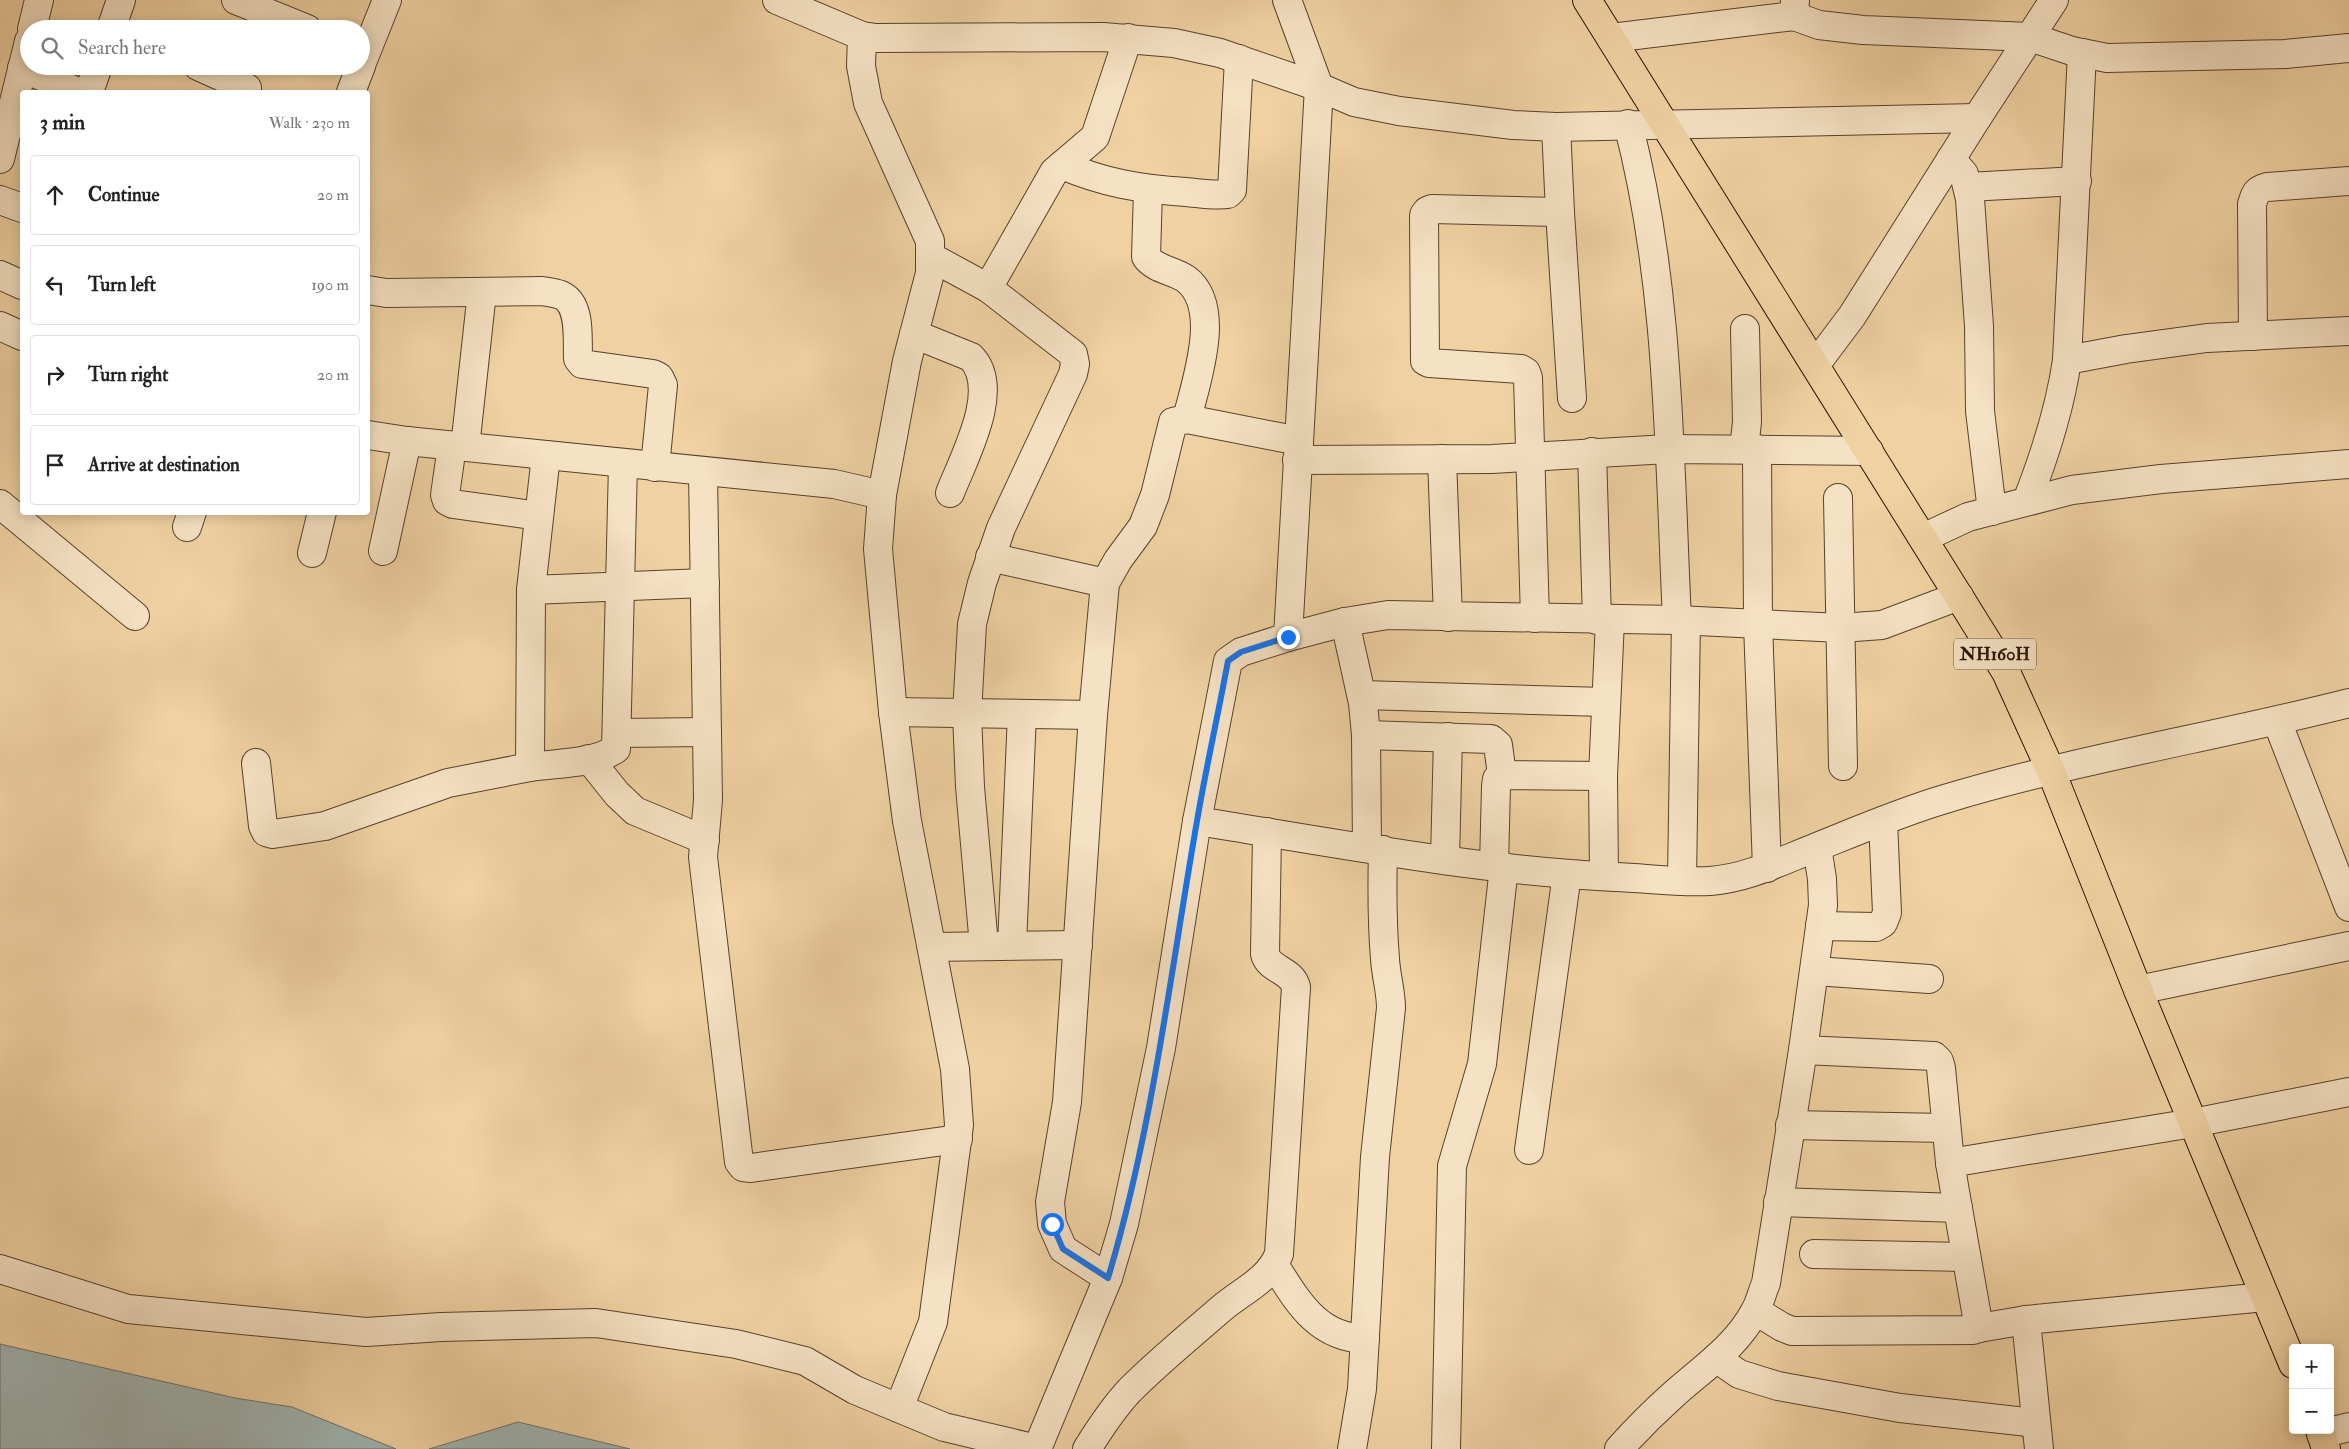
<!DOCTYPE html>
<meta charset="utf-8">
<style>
body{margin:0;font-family:"IM FELL Double Pica",serif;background:#f2f2f2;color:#222}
.controls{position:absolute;right:15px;bottom:15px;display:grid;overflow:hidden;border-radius:5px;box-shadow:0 2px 12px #0003}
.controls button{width:45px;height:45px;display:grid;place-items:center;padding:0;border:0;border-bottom:1px solid #e0e0e0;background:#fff;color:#222;font:25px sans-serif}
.stop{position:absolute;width:15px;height:15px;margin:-11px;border:4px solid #1a73e8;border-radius:50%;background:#fff}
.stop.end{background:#1a73e8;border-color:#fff;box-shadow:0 1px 5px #0008}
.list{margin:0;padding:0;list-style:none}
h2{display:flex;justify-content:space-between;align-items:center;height:65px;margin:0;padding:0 20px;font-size:21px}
h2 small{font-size:16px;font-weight:400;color:#767676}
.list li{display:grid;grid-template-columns:32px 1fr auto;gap:15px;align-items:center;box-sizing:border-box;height:80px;margin:0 10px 10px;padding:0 10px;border:1px solid #e0e0e0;border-radius:5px}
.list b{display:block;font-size:19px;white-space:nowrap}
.list em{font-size:16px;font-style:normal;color:#767676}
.icon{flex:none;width:28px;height:28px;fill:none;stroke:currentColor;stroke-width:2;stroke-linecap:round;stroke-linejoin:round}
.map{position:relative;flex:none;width:2349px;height:1449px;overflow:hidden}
.search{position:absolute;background:#fff;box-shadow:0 2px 12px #0003;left:20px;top:20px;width:350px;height:55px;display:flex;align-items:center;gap:12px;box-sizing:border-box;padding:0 18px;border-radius:28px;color:#767676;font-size:19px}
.panel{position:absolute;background:#fff;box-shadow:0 2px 12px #0003;left:20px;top:90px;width:350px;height:425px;border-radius:5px}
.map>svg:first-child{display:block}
</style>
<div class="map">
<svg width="2349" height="1449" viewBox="0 0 2349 1449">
<rect width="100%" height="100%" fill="#efd1a2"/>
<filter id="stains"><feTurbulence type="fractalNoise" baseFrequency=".004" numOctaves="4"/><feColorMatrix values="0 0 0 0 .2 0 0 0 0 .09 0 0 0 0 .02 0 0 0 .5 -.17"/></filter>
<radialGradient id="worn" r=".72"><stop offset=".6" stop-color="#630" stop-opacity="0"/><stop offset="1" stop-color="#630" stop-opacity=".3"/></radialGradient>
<!-- water -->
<g fill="#a0b4b2" stroke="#6e736d">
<polygon points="0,1344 235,1398 292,1407 396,1449 0,1449"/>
<polygon points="518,1422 630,1449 429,1449"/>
</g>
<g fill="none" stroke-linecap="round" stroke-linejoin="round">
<defs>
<g id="minor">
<polyline points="236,0 307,29"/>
<polyline points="777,0 862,36 876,38 1103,37 1174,43 1220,53 1319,87 1354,102 1399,111 1513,125 1556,127 1977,118"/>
<polyline points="1794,16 1819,25 1863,30 2030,37 2072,51 2107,58 2285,54 2349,48"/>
<polyline points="32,29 39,0"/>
<polyline points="111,29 121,0"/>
<polyline points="862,36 861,66 868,103 930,241 930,273 907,361 882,495 878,549 893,712 907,821 955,1069 959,1125 933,1322 899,1408"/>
<polyline points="1611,38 1794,16 1795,0"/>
<polyline points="361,65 387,0"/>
<polyline points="198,66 247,88"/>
<polyline points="22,68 78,92"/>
<polyline points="89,92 98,66"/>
<polyline points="351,92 361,66"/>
<path d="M1628,124C1670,285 1669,454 1677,620"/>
<polyline points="0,159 29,41"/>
<polyline points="1951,159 1964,174 1970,199 1979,326 1980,411 1992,511"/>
<path d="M1062,165C1104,183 1140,189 1186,192C1199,193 1214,196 1228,194L1232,190L1239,59"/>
<polyline points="1968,187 2077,181"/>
<path d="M1148,190L1146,257C1156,270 1173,270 1186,279C1223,307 1196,381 1187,419"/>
<polyline points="0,200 22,208"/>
<polyline points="1560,212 1572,398"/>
<polyline points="931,257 988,288 1073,354 1075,364 1073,374 1001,528 982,583 972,624 967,713 970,787 984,946"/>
<polyline points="0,275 22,285"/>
<polyline points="988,288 1054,172 1095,137 1128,38"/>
<path d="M368,290L386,293L542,291C548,292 555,293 561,295C582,304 577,341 578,359L582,364L653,374L659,377L663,385L655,467"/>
<polyline points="0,326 22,336"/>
<path d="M914,334L971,357C1002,389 964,457 950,493"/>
<path d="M2253,336L2252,204C2255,194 2256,190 2267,187L2349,181"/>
<polyline points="2067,360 2126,349 2207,338 2349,331"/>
<polyline points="1816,364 1852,316 1977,118 2054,0"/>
<polyline points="368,435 407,441 834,484 882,495"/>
<polyline points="452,446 445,495 447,501 453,504 539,516"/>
<polyline points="465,447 482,292"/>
<polyline points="1744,449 1747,422 1745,329"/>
<polyline points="1757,449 1758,624 1767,868"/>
<polyline points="1592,452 1597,620"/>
<path d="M546,455L531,590L530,767C557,763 593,764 616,749L623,464"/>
<polyline points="1442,459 1448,617"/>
<polyline points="1297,460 1492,459 1668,449 1869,451"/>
<polyline points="703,471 708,800 703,857 739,1162 743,1167 751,1168 958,1139"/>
<polyline points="1838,498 1843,766"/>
<path d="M2027,501C2045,455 2060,409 2067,360L2082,53"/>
<polyline points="0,504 135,616"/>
<polyline points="187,527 192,512"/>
<polyline points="1923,538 1968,517 2072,490 2161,479 2349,464"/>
<polyline points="383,551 407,441"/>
<polyline points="312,553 322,512"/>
<polyline points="990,557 1105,583"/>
<polyline points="531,590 705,583"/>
<polyline points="1535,618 1528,378 1526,372 1521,369 1429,363 1425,361 1424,215 1427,211 1432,209 1560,212 1556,127"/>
<polyline points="1345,622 1363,703 1366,735 1367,848"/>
<polyline points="1288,637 1345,622 1388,615 1677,620 1841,628 1882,625 1959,596"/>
<polyline points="1362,695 1605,702"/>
<polyline points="893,712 1093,715"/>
<polyline points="2277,721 2349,907"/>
<polyline points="618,733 707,732"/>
<polyline points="1366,735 1491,739 1498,745 1502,775"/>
<polyline points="589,759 617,794 635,811 705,840"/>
<polyline points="256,763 263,826 266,832 273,834 325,826 448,783 530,767"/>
<path d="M1197,821C1336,843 1475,870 1615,877C1646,878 1679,883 1710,881C1748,878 1781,861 1817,847C1859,830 1901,812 1945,799C2077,759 2215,737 2349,703"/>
<polyline points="1445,860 1448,737"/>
<polyline points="1494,866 1496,786 1497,779 1502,775 1603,776"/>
<polyline points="1604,876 1603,776 1610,620"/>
<polyline points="1682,880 1686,620"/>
<polyline points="1820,926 1876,927 1883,923 1887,913 1883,821"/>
<polyline points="1012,945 1022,714"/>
<polyline points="932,947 1078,945"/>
<polyline points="1815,971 1929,979"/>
<polyline points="2138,990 2349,946"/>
<polyline points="1803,1050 1934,1056 1939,1061 1941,1068 1950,1163"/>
<polyline points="1790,1125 1945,1128"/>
<polyline points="1529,1150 1567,874"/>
<polyline points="1778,1202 1958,1208"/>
<polyline points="1814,1254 1966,1257"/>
<path d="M1275,1266C1298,1302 1317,1337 1365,1339"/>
<polyline points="0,1269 128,1309 366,1332 441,1327 596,1323 736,1344 805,1361 855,1390 944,1427 1037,1449"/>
<polyline points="1108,1278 1063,1249 1052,1224 1050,1202 1067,1102 1093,715 1105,583 1118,560 1143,526 1155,495 1173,422 1187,419 1299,441"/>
<polyline points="1756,1311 1782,1327 1792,1331 1973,1330 1979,1328 1950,1163 2193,1123 2349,1092"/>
<polyline points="2026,1320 2039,1449"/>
<polyline points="1979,1328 2026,1320 2265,1297"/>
<polyline points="1716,1358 1739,1374 1778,1386 1900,1408 2036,1423"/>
<polyline points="2321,1434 2349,1427"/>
<polyline points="1037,1449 1108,1278 1124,1224 1161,1048 1197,821 1228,661 1241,652 1288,637 1319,87 1287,0"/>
<path d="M1087,1449C1100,1428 1113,1408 1130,1390C1159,1361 1191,1335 1222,1308C1242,1291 1269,1280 1279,1254L1296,987C1292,970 1269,970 1265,954L1267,832"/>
<path d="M1352,1449L1362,1389L1375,1157L1391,1008C1391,991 1386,976 1385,959C1382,922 1382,887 1383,850"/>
<polyline points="1446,1449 1452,1166 1482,1064 1504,867"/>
<path d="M1619,1449C1636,1430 1654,1412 1673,1395C1702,1369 1736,1347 1755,1311C1760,1303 1762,1292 1766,1283L1803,1050L1823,905L1822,879L1817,847"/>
</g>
<g id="highway">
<polyline points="1587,0 2006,672 2051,771 2138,990 2293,1364"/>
<polyline points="2320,1430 2326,1449"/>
</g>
</defs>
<!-- minor casing -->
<use href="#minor" stroke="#57422c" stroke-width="30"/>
<!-- highway casing -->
<use href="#highway" stroke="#241205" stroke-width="30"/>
<!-- minor -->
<use href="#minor" stroke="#f5e1c3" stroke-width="28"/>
<!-- highway -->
<use href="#highway" stroke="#efd1a2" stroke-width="28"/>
</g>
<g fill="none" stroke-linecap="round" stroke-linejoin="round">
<!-- route -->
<path stroke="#1a73e8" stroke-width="6" d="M1052,1224L1063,1249L1108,1278C1153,1128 1170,975 1197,821C1206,768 1218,715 1228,661L1241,652L1288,637"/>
</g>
<g text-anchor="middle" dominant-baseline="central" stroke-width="4" stroke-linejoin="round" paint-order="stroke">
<!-- shield labels -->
<rect fill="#f5e1c3" stroke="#63503e" stroke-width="1" x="1954" y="638.5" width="82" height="31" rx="4"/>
<g font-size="18" font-weight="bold" fill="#241205">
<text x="1995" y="654">NH160H</text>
</g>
</g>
<rect width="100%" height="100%" filter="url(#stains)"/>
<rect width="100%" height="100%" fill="url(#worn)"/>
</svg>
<div class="controls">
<button>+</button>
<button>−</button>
</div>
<div class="stop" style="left:1052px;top:1224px"></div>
<div class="stop end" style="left:1288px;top:637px"></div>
<div class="search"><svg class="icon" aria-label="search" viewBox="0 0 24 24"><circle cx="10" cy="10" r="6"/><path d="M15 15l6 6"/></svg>Search here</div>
<section class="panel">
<h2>3 min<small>Walk · 230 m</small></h2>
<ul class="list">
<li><svg class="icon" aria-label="ahead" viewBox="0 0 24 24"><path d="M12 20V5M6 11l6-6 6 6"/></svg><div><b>Continue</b></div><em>20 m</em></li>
<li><svg class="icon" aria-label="left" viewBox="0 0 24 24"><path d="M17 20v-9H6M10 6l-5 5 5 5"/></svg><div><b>Turn left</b></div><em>190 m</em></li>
<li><svg class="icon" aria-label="right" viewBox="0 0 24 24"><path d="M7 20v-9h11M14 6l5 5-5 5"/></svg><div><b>Turn right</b></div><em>20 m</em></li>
<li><svg class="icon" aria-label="arrive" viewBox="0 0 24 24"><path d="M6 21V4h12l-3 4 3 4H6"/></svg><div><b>Arrive at destination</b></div></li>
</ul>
</section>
</div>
